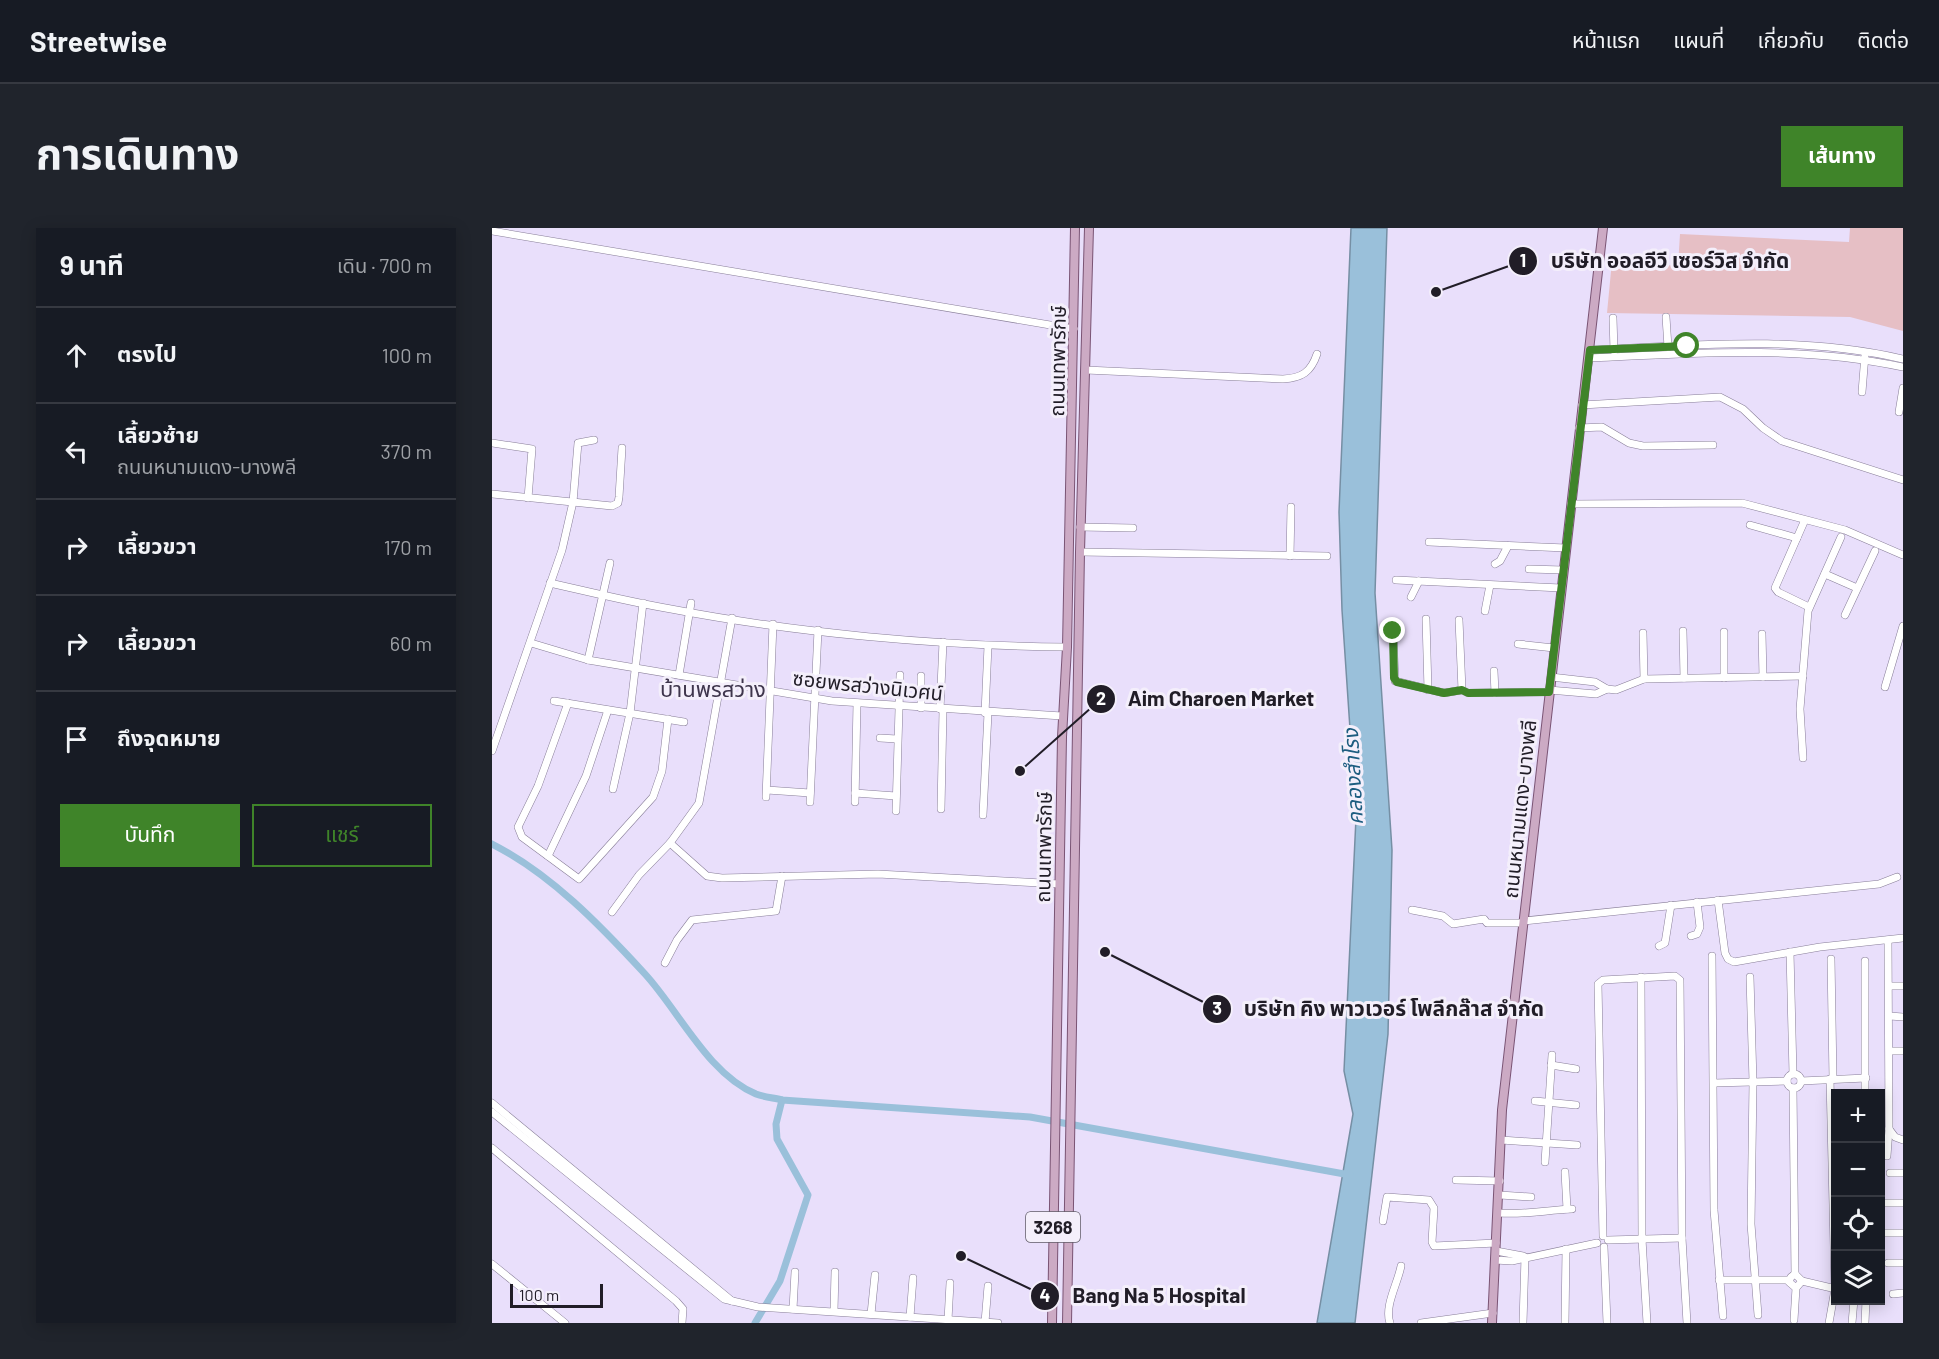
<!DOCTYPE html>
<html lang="th">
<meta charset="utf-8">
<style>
body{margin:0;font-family:Barlow,"Noto Sans Thai",sans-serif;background:#20242c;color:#f1f3f6}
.controls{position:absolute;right:18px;bottom:18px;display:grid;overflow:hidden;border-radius:0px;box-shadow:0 3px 15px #0003}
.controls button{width:54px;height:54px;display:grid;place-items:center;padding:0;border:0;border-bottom:2px solid #363941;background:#171b24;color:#f1f3f6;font:30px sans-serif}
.scale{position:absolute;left:18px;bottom:15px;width:93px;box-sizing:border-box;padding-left:6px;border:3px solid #211d27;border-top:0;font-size:16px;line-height:21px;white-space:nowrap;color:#211d27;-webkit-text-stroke:4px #f4effb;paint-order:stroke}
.stop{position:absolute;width:18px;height:18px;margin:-14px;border:4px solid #3f8429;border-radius:50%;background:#fff}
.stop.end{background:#3f8429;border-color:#fff;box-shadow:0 2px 6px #0008}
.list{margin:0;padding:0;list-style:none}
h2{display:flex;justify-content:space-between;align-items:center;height:78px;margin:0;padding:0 24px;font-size:26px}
h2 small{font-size:20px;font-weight:400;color:#9ea1a6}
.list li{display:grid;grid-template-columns:39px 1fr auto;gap:18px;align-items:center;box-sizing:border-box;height:96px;padding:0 24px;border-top:2px solid #363941}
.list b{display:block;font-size:22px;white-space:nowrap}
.list p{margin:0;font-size:20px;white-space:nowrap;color:#9ea1a6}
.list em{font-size:20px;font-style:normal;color:#9ea1a6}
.actions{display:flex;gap:12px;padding:18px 24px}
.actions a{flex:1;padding:14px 0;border:2px solid #3f8429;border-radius:0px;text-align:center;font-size:21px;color:#3f8429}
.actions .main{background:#3f8429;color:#fff}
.icon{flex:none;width:33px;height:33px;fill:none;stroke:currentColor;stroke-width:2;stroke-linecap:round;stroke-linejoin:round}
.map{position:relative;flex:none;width:1411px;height:1095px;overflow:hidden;border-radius:0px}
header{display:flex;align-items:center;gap:36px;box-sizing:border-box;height:84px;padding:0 30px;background:#171b24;border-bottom:2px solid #363941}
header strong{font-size:28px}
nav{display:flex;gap:33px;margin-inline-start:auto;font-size:21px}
.intro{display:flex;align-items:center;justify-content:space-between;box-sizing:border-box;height:144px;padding:0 36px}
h1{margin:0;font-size:42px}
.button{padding:15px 27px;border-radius:0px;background:#3f8429;color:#fff;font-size:21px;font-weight:700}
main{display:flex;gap:36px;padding:0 36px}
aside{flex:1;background:#171b24;border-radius:0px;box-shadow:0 3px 15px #0003}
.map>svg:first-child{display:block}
</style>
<header>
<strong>Streetwise</strong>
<nav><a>หน้าแรก</a><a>แผนที่</a><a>เกี่ยวกับ</a><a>ติดต่อ</a></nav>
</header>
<div class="intro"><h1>การเดินทาง</h1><a class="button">เส้นทาง</a></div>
<main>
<aside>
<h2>9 นาที<small>เดิน · 700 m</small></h2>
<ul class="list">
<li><svg class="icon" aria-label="ahead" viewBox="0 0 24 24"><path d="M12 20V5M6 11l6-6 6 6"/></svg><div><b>ตรงไป</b></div><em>100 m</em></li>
<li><svg class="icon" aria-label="left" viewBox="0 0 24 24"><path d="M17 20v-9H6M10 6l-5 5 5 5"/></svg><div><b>เลี้ยวซ้าย</b><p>ถนนหนามแดง-บางพลี</p></div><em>370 m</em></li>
<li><svg class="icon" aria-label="right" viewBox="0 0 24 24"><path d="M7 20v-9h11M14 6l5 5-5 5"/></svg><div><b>เลี้ยวขวา</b></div><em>170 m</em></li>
<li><svg class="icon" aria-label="right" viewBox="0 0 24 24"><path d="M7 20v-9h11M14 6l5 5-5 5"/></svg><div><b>เลี้ยวขวา</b></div><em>60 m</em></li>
<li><svg class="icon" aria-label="arrive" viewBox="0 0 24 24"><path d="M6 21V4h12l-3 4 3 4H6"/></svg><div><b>ถึงจุดหมาย</b></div></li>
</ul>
<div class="actions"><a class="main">บันทึก</a><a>แชร์</a></div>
</aside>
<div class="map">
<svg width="1411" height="1095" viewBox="0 0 1411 1095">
<rect width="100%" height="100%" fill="#e9dffb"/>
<!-- green -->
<polygon fill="#e6bfc5" points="1358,0 1411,0 1411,103 1358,89 1115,85 1120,33 1186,38 1188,6 1357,14"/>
<!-- water -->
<polygon fill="#9ac0da" stroke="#768fa4" stroke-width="1.5" points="859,0 895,0 883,365 900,622 896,806 863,1095 825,1095 861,886 852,843 864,590 850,382 847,284"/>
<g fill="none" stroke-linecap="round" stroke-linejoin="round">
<!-- canal -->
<g stroke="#9ac0da" stroke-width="7">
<path d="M0,616C59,646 108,697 153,746C187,783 216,846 264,866C272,869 282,870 290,872L538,889L858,947"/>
<polyline points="263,1095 288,1053 316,967 285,911 284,896 290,872"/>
</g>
<defs>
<g id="minor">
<polyline points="0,3 582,101"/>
<polyline points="1174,89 1176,119"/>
<polyline points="1121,90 1122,123"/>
<path d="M1098,122C1203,117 1308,107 1411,131"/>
<path d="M1097,130C1201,125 1308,117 1411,139"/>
<path d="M594,142L791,151C810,150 819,144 825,126"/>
<polyline points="1370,164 1373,127"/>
<polyline points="1090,177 1228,169 1251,181 1271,200 1290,213 1411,252"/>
<polyline points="1407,184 1411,160"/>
<polyline points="1087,200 1110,199 1137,215 1151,218 1221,217"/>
<polyline points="0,215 40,221 36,270"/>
<polyline points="0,266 120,278 126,275 127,269 130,220"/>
<polyline points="1079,276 1250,275 1353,302 1411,327"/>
<polyline points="1312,294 1283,360 1286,364 1317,379"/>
<polyline points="1258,297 1305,310"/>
<polyline points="588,299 641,300"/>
<polyline points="937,314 1074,320"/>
<polyline points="588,324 835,328"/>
<polyline points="798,328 799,279"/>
<polyline points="1003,336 1008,333 1016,318"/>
<polyline points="1037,341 1071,342"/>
<polyline points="1333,346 1365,360"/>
<polyline points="904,352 1069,360"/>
<path d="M58,355C98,364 138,374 179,381C304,405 447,418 575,419"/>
<polyline points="919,369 927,353"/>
<polyline points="993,383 998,357"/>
<polyline points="1353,387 1383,323"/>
<polyline points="934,391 936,462"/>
<polyline points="967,392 970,462 976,465 1057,464"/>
<polyline points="901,403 903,453 952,465 970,462"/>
<polyline points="1191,403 1192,450"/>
<polyline points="1232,404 1232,450"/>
<polyline points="1151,405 1152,451"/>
<polyline points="1270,406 1271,449"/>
<polyline points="39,415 96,432 340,473 570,488"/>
<polyline points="1026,416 1062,420"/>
<polyline points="96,432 118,335"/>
<polyline points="1002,443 1003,465"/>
<polyline points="187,447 199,375"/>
<polyline points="1059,449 1103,454 1115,461"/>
<polyline points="1393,459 1411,398"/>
<polyline points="1057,462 1104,466 1115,461 1124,462 1152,451 1311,448"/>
<polyline points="62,473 192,494"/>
<polyline points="76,475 46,558 26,599 30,609 87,651 161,569 170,543 176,491"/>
<polyline points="429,480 429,448"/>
<polyline points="448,481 451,414"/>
<polyline points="493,485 496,418"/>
<polyline points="388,510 405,511"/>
<polyline points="0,523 70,322 81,274 86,215 102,212"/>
<polyline points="1311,530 1308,481 1316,383 1349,309"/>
<polyline points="121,561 138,485 151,375"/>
<polyline points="275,562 318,565"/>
<polyline points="363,565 404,568"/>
<polyline points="274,569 281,396"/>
<polyline points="318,574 326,402"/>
<polyline points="363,574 365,475"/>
<polyline points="449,581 451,482"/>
<polyline points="404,583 408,447"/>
<polyline points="491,587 496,485"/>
<polyline points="178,615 215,648 230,650 386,646 567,656"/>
<polyline points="56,628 94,548 116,482"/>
<polyline points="1226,672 1233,725 1236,731 1242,734 1328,719 1411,710"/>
<polyline points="920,682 951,688 961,696 992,691 995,695 1031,695"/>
<polyline points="120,684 147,647 178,615 207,575 240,390"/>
<polyline points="1031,693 1387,656 1405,649"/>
<polyline points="1199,708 1205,706 1208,699 1205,674"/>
<polyline points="1396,712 1397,901 1403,909 1411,912"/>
<polyline points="1167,718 1173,715 1179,677"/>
<polyline points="1298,724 1301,846"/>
<polyline points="1220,728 1222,982 1231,1088"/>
<polyline points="1339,731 1341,851"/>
<polyline points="173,735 185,712 200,692 284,683 290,648"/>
<polyline points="1149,749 1150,1011 1155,1095"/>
<polyline points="1258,749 1261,854 1259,996 1266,1087"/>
<polyline points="1398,758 1411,758"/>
<polyline points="1398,788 1411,789"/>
<polyline points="1398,823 1411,823"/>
<polyline points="1059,837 1084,841"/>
<circle cx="1302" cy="853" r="7"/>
<polyline points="1309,853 1374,850"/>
<polyline points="1222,855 1295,853"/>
<polyline points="1301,860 1303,1046"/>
<polyline points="1373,866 1373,733"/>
<polyline points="1043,873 1084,877"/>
<polyline points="0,875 240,1073"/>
<polyline points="0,884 232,1071 266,1079 506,1095"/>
<polyline points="1009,912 1085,917"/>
<polyline points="0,920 184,1073 191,1081 190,1095"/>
<polyline points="1395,928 1397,901"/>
<polyline points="1053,934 1060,827"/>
<polyline points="1073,944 1075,981"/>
<polyline points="1398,945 1411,945"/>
<polyline points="964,952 1008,953"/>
<polyline points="1008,967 1039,969"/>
<polyline points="1393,975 1411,975"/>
<path d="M1007,985C1032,987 1055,982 1080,981"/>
<polyline points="891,993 895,969 937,972 942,980 940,1014 942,1018 1004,1015"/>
<polyline points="1393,1005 1411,1005"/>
<polyline points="1111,1008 1106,756 1111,752 1183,748 1188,752 1190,1010 1195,1095"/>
<polyline points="1116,1012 1190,1010"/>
<polyline points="1112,1019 1115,1095"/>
<polyline points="1004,1023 1031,1028"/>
<polyline points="1003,1032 1020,1033 1105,1015"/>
<polyline points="1396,1035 1411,1035"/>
<polyline points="0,1036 73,1095"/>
<polyline points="1227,1052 1297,1052"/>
<polyline points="1310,1053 1344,1061"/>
<polyline points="1401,1066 1411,1065"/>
<polyline points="301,1081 303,1044"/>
<polyline points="342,1083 343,1044"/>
<polyline points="379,1086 383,1047"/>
<polyline points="418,1089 421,1050"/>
<polyline points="456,1092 458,1055"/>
<polyline points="1302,1092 1304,1060 1310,1053 1303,1046 1299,1049 1297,1054 1304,1060"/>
<polyline points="493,1094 496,1058"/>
<path d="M898,1095C892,1078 906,1055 909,1038"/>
<polyline points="929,1095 1001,1085"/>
<polyline points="1031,1095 1033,1029"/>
<polyline points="1073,1095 1074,1021"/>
<polyline points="1337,1095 1343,1061 1338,851"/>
<polyline points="1360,1095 1362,1072"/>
<polyline points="1373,1095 1374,1072"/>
</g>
<g id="major">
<polyline points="560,1095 570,509 575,419 583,0"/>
<polyline points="575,1095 588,324 597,0"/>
<polyline points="1000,1095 1010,882 1111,0"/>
</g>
</defs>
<!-- minor casing -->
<use href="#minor" stroke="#887e98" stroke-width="8"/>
<!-- major casing -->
<use href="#major" stroke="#7a5474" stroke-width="10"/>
<!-- minor -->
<use href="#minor" stroke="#fff" stroke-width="7"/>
<!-- major -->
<use href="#major" stroke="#ccaac4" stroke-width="8"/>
</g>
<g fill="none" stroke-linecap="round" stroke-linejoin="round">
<!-- route -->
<polyline stroke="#3f8429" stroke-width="8" points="901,403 902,450 905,454 952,465 970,462 976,465 1057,464 1098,122 1195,118"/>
</g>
<g text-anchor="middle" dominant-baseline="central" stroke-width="6" stroke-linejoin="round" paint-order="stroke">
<!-- shield labels -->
<rect fill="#f4effb" stroke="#605c67" stroke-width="1.5" x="534" y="984" width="54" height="30" rx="4.5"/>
<g font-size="18" font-weight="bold" fill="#211d27">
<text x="561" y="999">3268</text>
</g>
<!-- street labels -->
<g font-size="20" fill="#211d27" stroke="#f4effb">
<text transform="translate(565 133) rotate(-89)">ถนนเทพารักษ์</text>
<text transform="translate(376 457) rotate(6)">ซอยพรสว่างนิเวศน์</text>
<text transform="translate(1027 581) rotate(-84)">ถนนหนามแดง-บางพลี</text>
<text transform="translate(551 619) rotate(-89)">ถนนเทพารักษ์</text>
</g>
<!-- water labels -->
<g font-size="21" font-style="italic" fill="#1d5d80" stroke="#f4effb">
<text transform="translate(860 549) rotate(-93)">คลองสำโรง</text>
</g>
<!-- quarter labels -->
<g font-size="22" fill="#3f364d" stroke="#f4effb">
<text x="221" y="460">บ้านพรสว่าง</text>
</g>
</g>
<!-- callouts -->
<path fill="none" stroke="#211d27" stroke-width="2" d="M944 64L1031 33M528 543L609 471M613 724L725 781M469 1028L553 1068"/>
<g fill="#211d27" stroke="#f4effb" stroke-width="2">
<circle cx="944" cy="64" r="6"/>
<circle cx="528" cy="543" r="6"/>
<circle cx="613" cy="724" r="6"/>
<circle cx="469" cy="1028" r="6"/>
<circle cx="1031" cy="33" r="15"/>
<circle cx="609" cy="471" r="15"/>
<circle cx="725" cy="781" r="15"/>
<circle cx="553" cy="1068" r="15"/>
</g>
<g font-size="18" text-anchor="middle" font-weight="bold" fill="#fff">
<text x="1031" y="39">1</text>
<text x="609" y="477">2</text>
<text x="725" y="787">3</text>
<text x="553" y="1074">4</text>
</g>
<g font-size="21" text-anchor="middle" font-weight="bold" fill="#211d27" stroke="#f4effb" stroke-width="6" stroke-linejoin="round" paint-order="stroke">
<text x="1178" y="40">บริษัท ออลอีวี เซอร์วิส จำกัด</text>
<text x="729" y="478">Aim Charoen Market</text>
<text x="902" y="788">บริษัท คิง พาวเวอร์ โพลีกล๊าส จำกัด</text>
<text x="667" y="1075">Bang Na 5 Hospital</text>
</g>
</svg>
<div class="controls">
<button>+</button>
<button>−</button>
<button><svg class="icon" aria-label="locate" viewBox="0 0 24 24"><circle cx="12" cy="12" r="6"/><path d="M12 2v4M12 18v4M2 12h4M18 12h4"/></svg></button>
<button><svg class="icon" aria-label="layers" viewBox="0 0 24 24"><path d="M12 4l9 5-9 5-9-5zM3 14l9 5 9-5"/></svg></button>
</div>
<div class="scale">100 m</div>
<div class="stop" style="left:1195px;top:118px"></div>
<div class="stop end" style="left:901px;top:403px"></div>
</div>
</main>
